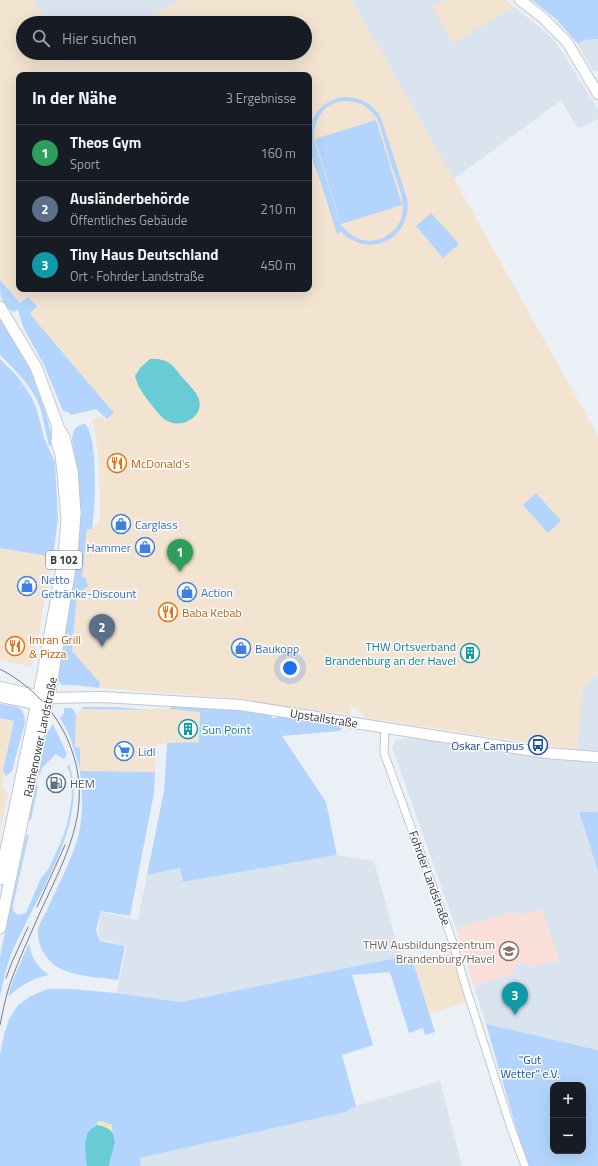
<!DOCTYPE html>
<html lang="de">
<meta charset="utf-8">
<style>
body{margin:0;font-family:"Titillium Web",sans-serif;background:#20242c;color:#f1f3f6}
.controls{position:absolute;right:12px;bottom:12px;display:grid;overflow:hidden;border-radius:8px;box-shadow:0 4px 16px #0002}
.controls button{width:36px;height:36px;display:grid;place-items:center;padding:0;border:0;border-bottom:1px solid #363941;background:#171b24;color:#f1f3f6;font:20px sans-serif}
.you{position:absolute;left:290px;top:668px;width:14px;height:14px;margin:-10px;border:3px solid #fff;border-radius:50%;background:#1a73e8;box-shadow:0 0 0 6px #1a73e833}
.badge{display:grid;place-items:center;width:26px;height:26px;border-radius:50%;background:#2563eb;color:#fff;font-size:13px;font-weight:700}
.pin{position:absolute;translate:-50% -33px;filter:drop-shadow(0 1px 2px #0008)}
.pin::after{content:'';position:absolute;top:21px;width:14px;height:12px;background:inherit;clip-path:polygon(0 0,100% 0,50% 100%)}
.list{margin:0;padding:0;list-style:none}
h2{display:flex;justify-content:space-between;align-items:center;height:52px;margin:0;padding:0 16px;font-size:17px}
h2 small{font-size:13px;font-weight:400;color:#9ea1a6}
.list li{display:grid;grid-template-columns:26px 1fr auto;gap:12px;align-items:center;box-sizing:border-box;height:56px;padding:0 16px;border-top:1px solid #363941}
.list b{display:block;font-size:15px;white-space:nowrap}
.list p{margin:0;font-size:13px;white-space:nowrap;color:#9ea1a6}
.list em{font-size:13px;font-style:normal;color:#9ea1a6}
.icon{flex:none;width:22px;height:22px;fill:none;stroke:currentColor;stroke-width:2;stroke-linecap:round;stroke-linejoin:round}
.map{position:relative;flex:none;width:598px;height:1166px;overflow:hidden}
.search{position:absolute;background:#171b24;box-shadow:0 4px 16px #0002;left:16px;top:16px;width:296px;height:44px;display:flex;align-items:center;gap:10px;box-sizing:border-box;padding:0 14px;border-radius:22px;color:#9ea1a6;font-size:15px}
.panel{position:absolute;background:#171b24;box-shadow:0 4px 16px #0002;left:16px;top:72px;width:296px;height:220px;border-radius:8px}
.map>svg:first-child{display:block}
</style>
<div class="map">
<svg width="598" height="1166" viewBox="0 0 598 1166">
<rect width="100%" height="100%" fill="#ebf0f6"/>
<!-- commercial -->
<g fill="#f3e3d1" fill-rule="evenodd">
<path d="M0,0H34L48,23H23V53H65L71,62L87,53H305V23H139L179,0H352L454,179L598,436V674L583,688L577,750L367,718L350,704L351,715L218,697L99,688V683L72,651L77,595L82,578L87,529H92L100,520L99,460L94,426L91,420L100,416L106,420L114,413L30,314L37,306L28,297L20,303L0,280ZM19,75H309V289H19Z"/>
<polygon points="445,0 505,0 514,7 452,44 432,7"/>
<polygon points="0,548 53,557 32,667 0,660"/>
<polygon points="83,709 169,709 200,712 199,742 156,744 155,772 80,771 80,748 75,748 76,714"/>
<polygon points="0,718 14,721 3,770 4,775 2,786 8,794 0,832"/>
<polygon points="451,952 467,1002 429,1014 414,963"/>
</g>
<!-- built -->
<g fill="#dae4ef">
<polygon points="34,0 179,0 139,23 48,23"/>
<polygon points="352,0 445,0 432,7 453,43 514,7 540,27 555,41 598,109 598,119 578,129 561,100 454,179"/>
<polygon points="598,39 598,72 593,71 578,44 584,40"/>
<polygon points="65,53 87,53 71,63"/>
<polygon points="598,674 598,812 579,812 598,871 598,1050 486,1024 474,986 506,976 515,964 521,963 533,967 559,960 542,909 517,916 515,911 456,928 392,747 395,740 411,738 577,755 583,688"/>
<polygon points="337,855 374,861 401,958 179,1002 116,993 127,946 101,940 98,930 101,912 138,920 147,875 181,868 183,882"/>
<polygon points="440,1081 462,1166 141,1166 140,1158 344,1112 356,1106"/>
</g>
<!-- education -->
<polygon fill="#f9dfd8" points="542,909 559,960 533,967 521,963 515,964 514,971 511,974 474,986 456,928 515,911 517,916"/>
<!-- green -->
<g fill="#b3d5fd" fill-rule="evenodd">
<polygon points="532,0 598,0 598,39 584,40 578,44 556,19"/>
<path d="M342,97C359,97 372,102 381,118L407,198C413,238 370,260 341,232L337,234C332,217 326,200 321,183C317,171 311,158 309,145C306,122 319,101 342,97ZM348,101C362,102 371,109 378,120C383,135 387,150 391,164C398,185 412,212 394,230C389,235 382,239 376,240C361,243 350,236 341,225L314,139C314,117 325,101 348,101Z"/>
<polygon points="376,120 402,205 341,224 315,139"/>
<polygon points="431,213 459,244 443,258 416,226"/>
<path d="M0,280L20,303L28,297L37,306L30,314L114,413L107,419L96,409L70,415V413L63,411L44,365L23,327L18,310L13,312C0,303 0,295 0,280Z"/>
<path d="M0,316L7,327L31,371L46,414L54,445L49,446C46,434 44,422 41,410C34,388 16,371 0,355Z"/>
<polygon points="0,359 17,376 31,396 37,410 44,438 55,462 58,519 53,557 0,548"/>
<path d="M85,424C99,438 95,509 92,529H87L82,577L86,578V582L89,585L77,595L72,651L100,683L99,688L75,685H62L58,681L79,547V484L72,438C73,430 76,425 85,424Z"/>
<polygon points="536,493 561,521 548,533 523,505"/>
<path d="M0,704C15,706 25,705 25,723L12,771L6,776L3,770L14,721L0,718Z"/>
<polygon points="174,705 270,712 272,718 277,718 278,713 313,720 342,728 340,731 282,736 326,802 337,855 183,882 180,868 147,875 164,791 167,743 199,742 200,712 169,709"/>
<polygon points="82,707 116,707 148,710 83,709"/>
<polygon points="64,708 72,708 76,714 75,747 80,748 80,769 70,737 60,718 64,713"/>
<polygon points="53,724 67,754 64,759 56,754 42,768 40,775 38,772 46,735"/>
<path d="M69,764C91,824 30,905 9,960C5,972 3,984 0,996V956L26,836L29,834L13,905V911L18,915L26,913L41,878L48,870L61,842L67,825L72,797L70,772L67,767Z"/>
<path d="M80,771L155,772L154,793L130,916L101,911L96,930L100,941L125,946L118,980C98,977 73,977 56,966C46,959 37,945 38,932C38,925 44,916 47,910C56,889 68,868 75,846C84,822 83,796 80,771Z"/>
<polygon points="35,785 38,787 31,820 28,819"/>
<polygon points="579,812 598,812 598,871"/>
<path d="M29,943C32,959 36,965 49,975C33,978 20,986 8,997L12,982Z"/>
<polygon points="411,955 435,1032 425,1035 423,1028 409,1033 390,972 352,975 373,1045 342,1055 356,1106 345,1112 140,1158 141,1166 109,1166 115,1137 112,1131 111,1125 98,1121 97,1125 91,1129 85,1152 87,1166 0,1166 0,1054 4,1035 9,1019 18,1005 31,996 47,989 71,989 116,993 180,1002"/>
<path d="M486,1024L598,1050V1166H527ZM553,1085H583V1151H553Z"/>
</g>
<!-- sand -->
<polygon fill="#f0e6c1" points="98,1121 104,1122 112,1125 112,1131 105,1127 97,1125"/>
<!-- water -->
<g fill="#69cbd3">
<path d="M150,359C168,358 172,364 182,377C187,383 195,390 198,397C207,417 179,431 164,419C158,414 141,392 138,385C137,382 136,379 135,376L140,368Z"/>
<path d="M97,1125C125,1130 112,1147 109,1166H87V1165C85,1155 83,1136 91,1129C93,1127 95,1127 97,1125Z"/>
</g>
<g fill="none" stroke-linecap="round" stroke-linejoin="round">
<defs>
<polyline id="street" points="385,728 384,753 452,940 467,991 510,1125 525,1166"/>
<g id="secondary">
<polyline points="520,0 542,17 567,42 598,94"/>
<polyline points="0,687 49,698 102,697 240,705 546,753 598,757"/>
<polyline points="0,697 36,704 43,701"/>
</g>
<g id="primary">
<polyline points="0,307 36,367 58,427 64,437 72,471 75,513 72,555 49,698 39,731 32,774 0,928"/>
<polyline points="0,879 42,679 64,557 67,519 63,473 61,454 57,442 58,427"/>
</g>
</defs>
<!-- street casing -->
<use href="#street" stroke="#c4c8ce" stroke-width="9"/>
<!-- secondary casing -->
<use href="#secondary" stroke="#c4c8ce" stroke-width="12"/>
<!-- primary casing -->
<use href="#primary" stroke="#c4c8ce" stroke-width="13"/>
<!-- street -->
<use href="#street" stroke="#fff" stroke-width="7"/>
<!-- secondary -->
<use href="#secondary" stroke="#fff" stroke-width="10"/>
<!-- primary -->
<use href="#primary" stroke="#fff" stroke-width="11"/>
<!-- tram -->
<g stroke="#797c80" stroke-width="1">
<path d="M0,669C27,683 50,705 64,732C99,802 67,853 38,917C29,938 19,959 11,981C6,995 3,1010 0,1025"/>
<polyline points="37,907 65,845"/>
<polyline points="6,978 12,962 28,927"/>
</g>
</g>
<!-- icons -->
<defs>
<symbol id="restaurant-ring" viewBox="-11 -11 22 22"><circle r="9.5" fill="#fcfdfe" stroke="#e8710a" stroke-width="1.5"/><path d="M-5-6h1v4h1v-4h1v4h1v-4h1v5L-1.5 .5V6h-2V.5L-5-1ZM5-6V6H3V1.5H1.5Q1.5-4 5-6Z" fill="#e8710a"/></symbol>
<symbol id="shop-ring" viewBox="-11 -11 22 22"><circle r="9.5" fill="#fcfdfe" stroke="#3f7fe0" stroke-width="1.5"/><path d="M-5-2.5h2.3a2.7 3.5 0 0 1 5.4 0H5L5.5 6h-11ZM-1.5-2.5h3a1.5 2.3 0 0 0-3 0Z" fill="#3f7fe0"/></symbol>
<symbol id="building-ring" viewBox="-11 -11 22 22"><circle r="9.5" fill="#fcfdfe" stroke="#0f9aa8" stroke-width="1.5"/><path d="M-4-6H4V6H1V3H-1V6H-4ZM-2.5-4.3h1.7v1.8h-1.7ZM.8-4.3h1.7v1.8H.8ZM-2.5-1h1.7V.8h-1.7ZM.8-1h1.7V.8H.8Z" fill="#0f9aa8"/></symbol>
<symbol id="bus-ring" viewBox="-11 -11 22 22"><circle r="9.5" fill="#fcfdfe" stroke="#1a4fb4" stroke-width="1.5"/><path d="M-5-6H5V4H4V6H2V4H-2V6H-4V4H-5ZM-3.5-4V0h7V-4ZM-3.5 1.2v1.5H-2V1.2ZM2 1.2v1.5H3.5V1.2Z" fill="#1a4fb4"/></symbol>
<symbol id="supermarket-ring" viewBox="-11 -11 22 22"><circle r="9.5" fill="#fcfdfe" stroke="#3f7fe0" stroke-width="1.5"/><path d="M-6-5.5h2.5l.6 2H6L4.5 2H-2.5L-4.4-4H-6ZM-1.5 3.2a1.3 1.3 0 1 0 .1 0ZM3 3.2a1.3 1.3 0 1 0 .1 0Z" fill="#3f7fe0"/></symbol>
<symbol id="fuel-ring" viewBox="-11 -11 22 22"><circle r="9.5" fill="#fcfdfe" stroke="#5c6f8a" stroke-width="1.5"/><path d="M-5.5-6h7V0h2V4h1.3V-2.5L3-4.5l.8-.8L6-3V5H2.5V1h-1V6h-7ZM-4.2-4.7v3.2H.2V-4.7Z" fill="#5c6f8a"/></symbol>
<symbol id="university-ring" viewBox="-11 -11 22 22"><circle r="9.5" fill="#fcfdfe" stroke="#8d6e63" stroke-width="1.5"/><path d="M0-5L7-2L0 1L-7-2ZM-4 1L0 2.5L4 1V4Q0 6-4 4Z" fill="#8d6e63"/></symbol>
</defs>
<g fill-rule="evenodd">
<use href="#restaurant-ring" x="106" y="452" width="22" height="22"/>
<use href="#shop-ring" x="110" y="513" width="22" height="22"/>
<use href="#shop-ring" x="134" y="536" width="22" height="22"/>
<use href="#shop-ring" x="16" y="575" width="22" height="22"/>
<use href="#shop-ring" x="176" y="581" width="22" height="22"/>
<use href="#restaurant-ring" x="157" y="601" width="22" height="22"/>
<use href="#restaurant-ring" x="4" y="635" width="22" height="22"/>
<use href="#shop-ring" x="230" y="637" width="22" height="22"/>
<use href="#building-ring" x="459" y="642" width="22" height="22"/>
<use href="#building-ring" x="177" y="718" width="22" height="22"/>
<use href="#bus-ring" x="527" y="734" width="22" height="22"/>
<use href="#supermarket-ring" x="113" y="740" width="22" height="22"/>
<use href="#fuel-ring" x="45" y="772" width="22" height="22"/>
<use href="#university-ring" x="498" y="940" width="22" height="22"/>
</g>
<g text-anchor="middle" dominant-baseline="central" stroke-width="3" stroke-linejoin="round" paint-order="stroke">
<!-- shield labels -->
<rect fill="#fcfdfe" stroke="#727476" stroke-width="1" x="46" y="551" width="36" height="18" rx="3"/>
<g font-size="11" font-weight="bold" fill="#37393b">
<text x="64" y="560">B 102</text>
</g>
<!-- food labels -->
<g font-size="12" fill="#c56008" stroke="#fcfdfe" text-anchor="start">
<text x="131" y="463">McDonald's</text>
<text x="182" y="612">Baba Kebab</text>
<text x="29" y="639">Imran Grill<tspan x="29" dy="14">&amp; Pizza</tspan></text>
</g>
<!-- shop labels -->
<g font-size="12" fill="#366cbe" stroke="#fcfdfe" text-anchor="start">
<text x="135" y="524">Carglass</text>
<text x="131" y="547" text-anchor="end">Hammer</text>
<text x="41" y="579">Netto<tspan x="41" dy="14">Getränke-Discount</tspan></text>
<text x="201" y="592">Action</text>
<text x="255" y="648">Baukopp</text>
<text x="138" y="751">Lidl</text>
</g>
<!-- culture labels -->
<g font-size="12" fill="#0d838f" stroke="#fcfdfe" text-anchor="end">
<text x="456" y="646">THW Ortsverband<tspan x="456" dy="14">Brandenburg an der Havel</tspan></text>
<text x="202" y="729" text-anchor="start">Sun Point</text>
</g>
<!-- street labels -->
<g font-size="12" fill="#37393b" stroke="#fcfdfe">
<text transform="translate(324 718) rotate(9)">Upstallstraße</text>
<text transform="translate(40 737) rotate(-78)">Rathenower Landstraße</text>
<text transform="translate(430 878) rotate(70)">Fohrder Landstraße</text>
</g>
<!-- transit labels -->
<g font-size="12" fill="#164399" stroke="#fcfdfe" text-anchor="end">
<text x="524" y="745">Oskar Campus</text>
</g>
<!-- service labels -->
<g font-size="12" fill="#4e5e75" stroke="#fcfdfe" text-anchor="start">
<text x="70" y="783">HEM</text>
</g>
<!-- education labels -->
<g font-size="12" fill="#785e54" stroke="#fcfdfe" text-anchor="end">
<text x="495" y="944">THW Ausbildungszentrum<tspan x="495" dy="14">Brandenburg/Havel</tspan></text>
</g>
<!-- park labels -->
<g font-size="12" fill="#125091" stroke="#fcfdfe">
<text x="530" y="1059">"Gut<tspan x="530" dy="14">Wetter" e.V.</tspan></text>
</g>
</g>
</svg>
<div class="controls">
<button>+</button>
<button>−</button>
</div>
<div class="you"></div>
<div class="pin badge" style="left:180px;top:572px;background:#2e9e5b">1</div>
<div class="pin badge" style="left:102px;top:647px;background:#5c6f8a">2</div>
<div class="pin badge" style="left:515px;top:1015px;background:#0f9aa8">3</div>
<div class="search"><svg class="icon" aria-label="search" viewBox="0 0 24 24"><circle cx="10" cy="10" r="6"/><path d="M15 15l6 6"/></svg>Hier suchen</div>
<section class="panel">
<h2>In der Nähe<small>3 Ergebnisse</small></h2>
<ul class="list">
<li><span class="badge" style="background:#2e9e5b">1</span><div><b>Theos Gym</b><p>Sport</p></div><em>160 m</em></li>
<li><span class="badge" style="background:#5c6f8a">2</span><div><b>Ausländerbehörde</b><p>Öffentliches Gebäude</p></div><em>210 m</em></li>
<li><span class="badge" style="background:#0f9aa8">3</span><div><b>Tiny Haus Deutschland</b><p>Ort · Fohrder Landstraße</p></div><em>450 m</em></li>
</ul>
</section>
</div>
